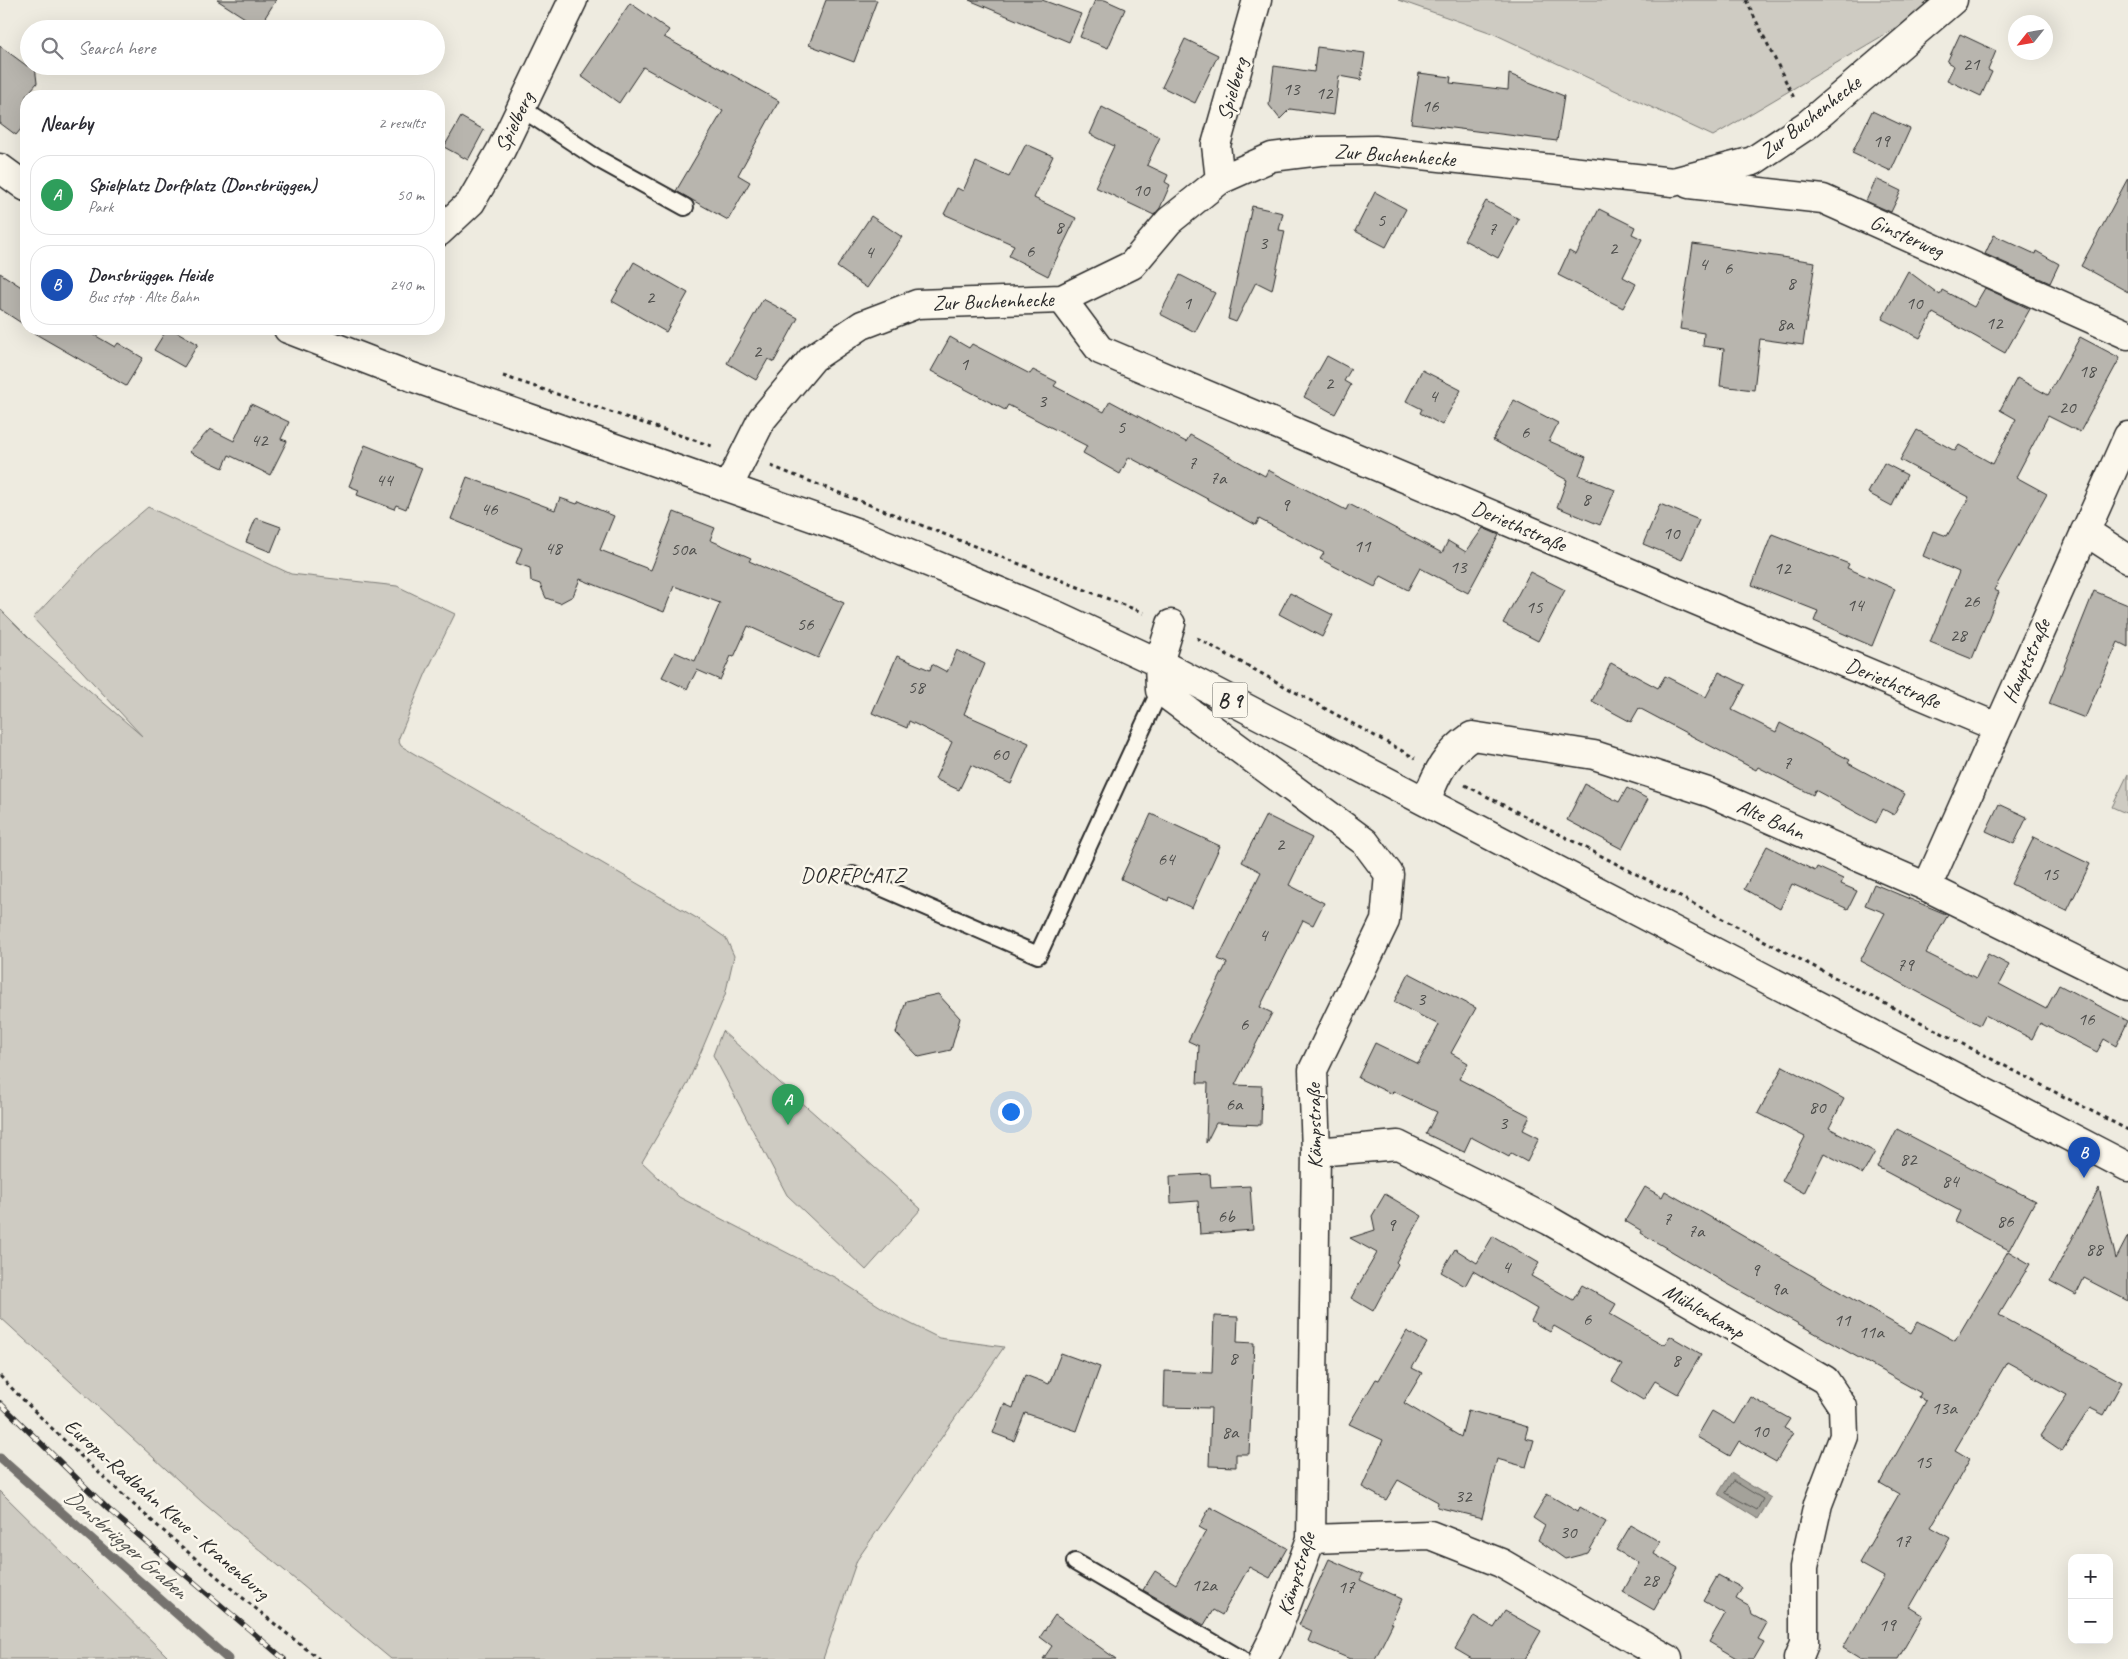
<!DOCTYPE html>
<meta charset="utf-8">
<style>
body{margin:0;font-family:Caveat,sans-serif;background:#f2f2f3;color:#2b2b33}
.controls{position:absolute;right:15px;bottom:15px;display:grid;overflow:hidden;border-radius:10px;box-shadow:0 5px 20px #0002}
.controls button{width:45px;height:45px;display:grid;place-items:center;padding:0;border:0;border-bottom:1px solid #e1e1e2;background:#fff;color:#2b2b33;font:25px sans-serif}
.compass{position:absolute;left:2008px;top:15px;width:45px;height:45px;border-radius:50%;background:#fff;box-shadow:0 5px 20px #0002;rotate:239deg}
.you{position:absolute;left:1010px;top:1111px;width:18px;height:18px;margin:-12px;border:4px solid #fff;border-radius:50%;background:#1a73e8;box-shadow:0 0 0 8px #1a73e833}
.badge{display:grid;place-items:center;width:32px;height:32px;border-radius:50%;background:#d93025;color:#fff;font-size:16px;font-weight:700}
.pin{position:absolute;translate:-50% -41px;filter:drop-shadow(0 1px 2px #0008)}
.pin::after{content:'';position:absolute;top:26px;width:18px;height:15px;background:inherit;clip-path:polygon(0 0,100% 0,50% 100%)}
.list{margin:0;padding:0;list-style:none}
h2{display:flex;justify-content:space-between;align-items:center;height:65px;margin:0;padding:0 20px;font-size:21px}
h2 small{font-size:16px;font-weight:400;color:#7c7c81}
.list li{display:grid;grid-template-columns:32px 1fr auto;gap:15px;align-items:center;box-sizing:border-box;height:80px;margin:0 10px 10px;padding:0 10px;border:1px solid #e1e1e2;border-radius:20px}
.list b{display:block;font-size:19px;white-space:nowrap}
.list p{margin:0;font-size:16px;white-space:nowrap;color:#7c7c81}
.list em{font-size:16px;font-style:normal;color:#7c7c81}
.icon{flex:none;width:28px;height:28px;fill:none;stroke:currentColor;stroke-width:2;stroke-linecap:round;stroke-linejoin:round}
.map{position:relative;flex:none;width:2128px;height:1659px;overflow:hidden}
.search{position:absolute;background:#fff;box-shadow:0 5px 20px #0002;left:20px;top:20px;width:425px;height:55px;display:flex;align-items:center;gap:12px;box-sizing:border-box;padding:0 18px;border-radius:28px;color:#7c7c81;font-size:19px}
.panel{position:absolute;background:#fff;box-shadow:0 5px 20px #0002;left:20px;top:90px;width:425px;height:245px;border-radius:20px}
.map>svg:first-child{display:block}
</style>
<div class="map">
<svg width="2128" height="1659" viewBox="0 0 2128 1659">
<rect width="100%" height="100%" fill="#eeebe0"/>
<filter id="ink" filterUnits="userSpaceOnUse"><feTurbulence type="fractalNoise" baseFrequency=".02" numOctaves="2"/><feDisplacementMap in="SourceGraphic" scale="10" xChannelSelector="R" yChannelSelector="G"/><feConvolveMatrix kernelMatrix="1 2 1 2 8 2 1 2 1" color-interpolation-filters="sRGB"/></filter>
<g filter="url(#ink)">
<!-- green -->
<g fill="#cecbc2" stroke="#7c7b76">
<polygon points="1398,0 1932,0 1916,16 1713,136 1492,33"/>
<polygon points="148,507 291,574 397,586 455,614 426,673 398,740 401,746 700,920 726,938 734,956 725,995 687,1085 642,1162 679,1197 836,1278 895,1316 939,1338 1004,1347 857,1560 823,1659 391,1659 202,1502 0,1317 0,609 30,639 142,736 33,618 94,553"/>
<polygon points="2128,774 2128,814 2112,807"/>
<polygon points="722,1031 921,1209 866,1270 787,1195 713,1055"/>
<polygon points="0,1491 170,1659 0,1659"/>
</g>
<!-- water -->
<polygon fill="#a4a29a" stroke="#74726e" points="1731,1473 1771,1498 1758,1519 1718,1494"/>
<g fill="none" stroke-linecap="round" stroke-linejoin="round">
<!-- shore -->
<polygon stroke="#5b5b57" stroke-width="1" points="1734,1481 1763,1499 1757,1510 1726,1493"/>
<!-- stream -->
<polyline stroke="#74726e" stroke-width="9" points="0,1458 228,1659"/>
</g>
<!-- building -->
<g fill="#b8b5ae" stroke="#2b2b2b">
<polygon points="217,0 276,0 259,27"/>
<polygon points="826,0 877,0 854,62 809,45"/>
<polygon points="969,0 1042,0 1081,14 1069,42"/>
<polygon points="1095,0 1105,0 1125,9 1108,48 1080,37"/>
<polygon points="630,3 669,30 664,37 779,101 738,175 750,182 728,220 676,191 723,111 643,67 619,103 581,76"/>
<polygon points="1960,34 1996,51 1988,70 1992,72 1981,96 1947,80 1954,66 1947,62"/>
<polygon points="1185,39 1218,55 1195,103 1162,87"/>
<polygon points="0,46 27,66 35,66 37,83 26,96 26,123 16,135 0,123"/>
<polygon points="1317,47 1365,53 1361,80 1339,76 1334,115 1290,109 1280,119 1269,105 1274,66 1314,72"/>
<polygon points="1419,73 1451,77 1450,83 1508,90 1509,74 1564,96 1557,141 1411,123"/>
<polygon points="1102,107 1160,137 1147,165 1168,175 1165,182 1170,185 1160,208 1154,215 1095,187 1114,146 1090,134"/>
<polygon points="1872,111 1910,129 1891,171 1852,153"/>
<polygon points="461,117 484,130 468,160 444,147"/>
<polygon points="1026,144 1053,156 1034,198 1076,218 1048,276 1009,256 1014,245 944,214 957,188 963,191 976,162 1009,177"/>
<polygon points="2128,178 2128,292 2081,266"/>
<polygon points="1876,179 1901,191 1891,212 1866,201"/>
<polygon points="1375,192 1406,209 1386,247 1355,231"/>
<polygon points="1486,201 1519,219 1498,258 1464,240"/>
<polygon points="1252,206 1283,213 1279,230 1285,231 1272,290 1256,282 1236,322 1228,319"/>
<polygon points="1599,209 1635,227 1632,234 1642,239 1623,277 1636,284 1623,308 1558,275 1569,251 1576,255"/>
<polygon points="871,216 902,237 867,288 837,267"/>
<polygon points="1994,235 2035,254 2036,251 2059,264 2050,283 1985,254"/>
<polygon points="1693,244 1815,262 1803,345 1760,339 1754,390 1720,386 1724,349 1703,346 1704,333 1680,329"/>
<polygon points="634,262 688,293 666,332 612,301"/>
<polygon points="1908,271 1940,295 1942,290 1974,307 1985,288 2030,309 2005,353 1933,313 1920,338 1882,319"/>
<polygon points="0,273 26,290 26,326 0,309"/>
<polygon points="1180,275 1215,293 1195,332 1160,314"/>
<polygon points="763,299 798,318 774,362 768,359 756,380 727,363"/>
<polygon points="27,329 84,329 115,347 118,343 143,358 126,386"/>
<polygon points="167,329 172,329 198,344 184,367 154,350"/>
<polygon points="950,337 969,348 972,344 1030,374 1033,370 1057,382 1054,386 1104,412 1110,401 1186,442 1190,435 1265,476 1268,470 1346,510 1349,504 1442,553 1448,541 1466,552 1483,528 1499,535 1468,593 1420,568 1408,590 1381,576 1375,587 1320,559 1324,553 1259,519 1256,525 1129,457 1120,474 1083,453 1087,446 1008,405 1005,410 931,371"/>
<polygon points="2080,337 2120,358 2080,432 2048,416 2016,477 2047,494 1994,590 1999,592 1972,659 1930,642 1959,572 1923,556 1933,531 1947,536 1969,497 1900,460 1917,430 1955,451 1959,445 1993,464 2016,419 2000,410 2017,378 2048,395"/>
<polygon points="1327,356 1351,369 1344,381 1351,385 1335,414 1304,397"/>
<polygon points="1422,370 1461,390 1442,425 1420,413 1422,409 1406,401"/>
<polygon points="1514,400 1558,423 1549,441 1586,457 1579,475 1615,490 1600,525 1557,507 1567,480 1493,440"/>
<polygon points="251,404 289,422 281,439 287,441 270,475 229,455 223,468 189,452 210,429 234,441"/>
<polygon points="365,445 422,468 406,509 396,505 394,509 357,495 359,490 349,486"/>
<polygon points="1884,463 1907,475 1892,506 1868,493"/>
<polygon points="467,477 555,510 560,498 577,504 579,501 614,516 600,550 651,570 674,512 715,528 710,540 751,558 749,561 844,603 818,658 748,626 734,657 731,656 720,680 697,670 687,689 662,677 675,652 695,661 720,603 674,586 664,612 580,579 573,596 560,603 546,598 540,584 531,581 530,568 516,563 522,548 451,519"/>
<polygon points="1660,504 1699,520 1682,560 1643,544"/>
<polygon points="256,518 281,527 271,552 246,542"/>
<polygon points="1772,534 1849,564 1847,568 1895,589 1872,646 1814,621 1818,611 1752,585"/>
<polygon points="1530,572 1565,590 1538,641 1503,623"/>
<polygon points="2094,591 2128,605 2128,647 2118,642 2085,718 2049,704"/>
<polygon points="1290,593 1333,615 1322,637 1279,614"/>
<polygon points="957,650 985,664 964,714 1029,743 1011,784 971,765 959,790 935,779 952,742 909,721 907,728 872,713 897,656 930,670 932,664 947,672"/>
<polygon points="1611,663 1658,688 1665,676 1706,697 1719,672 1745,685 1732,710 1776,732 1780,723 1850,760 1848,763 1905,794 1894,815 1883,809 1876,823 1815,790 1813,795 1758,767 1756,770 1639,708 1631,722 1592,701"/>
<polygon points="1585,784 1619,802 1627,788 1648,799 1622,849 1567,820"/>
<polygon points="1999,804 2027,817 2014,844 1986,831"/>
<polygon points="1151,814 1220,846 1192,908 1169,897 1168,901 1121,879"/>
<polygon points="1266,815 1312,838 1289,885 1324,903 1313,925 1303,920 1260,1007 1272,1013 1235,1085 1262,1086 1261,1125 1216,1123 1206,1143 1208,1083 1197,1083 1199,1046 1188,1041 1227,963 1218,959 1261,872 1242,862"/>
<polygon points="2034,837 2090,864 2067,911 2011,884"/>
<polygon points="1767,846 1815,871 1817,867 1843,879 1841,884 1857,891 1848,909 1792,884 1780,909 1744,889"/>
<polygon points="1874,884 1948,915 1926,953 1976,978 1988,954 2009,965 1999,984 2046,1009 2059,985 2128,1021 2116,1046 2104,1039 2097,1052 2040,1023 2032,1039 1985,1015 1980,1025 1860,961 1885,913 1865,905"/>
<polygon points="1409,973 1476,1008 1451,1053 1468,1063 1459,1079 1530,1116 1523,1130 1539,1138 1527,1162 1511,1153 1509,1157 1471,1137 1464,1152 1426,1134 1437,1112 1393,1091 1392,1094 1358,1078 1375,1043 1418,1064 1439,1025 1394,1002"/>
<polygon points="938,994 960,1018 951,1050 919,1057 896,1033 906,1001"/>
<polygon points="1783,1066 1844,1099 1829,1128 1875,1152 1863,1174 1824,1153 1804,1193 1782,1181 1805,1137 1758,1113"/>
<polygon points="1897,1129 2035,1201 2009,1250 1955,1222 1960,1211 1877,1167"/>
<polygon points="1210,1174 1211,1188 1250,1186 1253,1230 1200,1234 1198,1201 1171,1203 1170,1176"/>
<polygon points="1645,1187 1662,1197 1665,1191 1911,1333 1918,1321 1955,1341 2008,1251 2030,1264 1999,1315 2122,1382 2104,1415 2090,1408 2062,1451 2040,1436 2067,1395 2007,1362 1955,1450 1970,1459 1931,1527 1950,1538 1910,1607 1923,1615 1898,1659 1861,1659 1843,1648 1884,1577 1859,1563 1899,1494 1880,1483 1926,1401 1919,1397 1921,1393 1710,1274 1641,1233 1642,1231 1625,1221"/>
<polygon points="2099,1188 2116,1259 2128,1236 2128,1301 2084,1278 2076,1295 2050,1281"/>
<polygon points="1385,1194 1422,1216 1396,1262 1398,1264 1373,1311 1351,1298 1377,1253 1350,1238 1375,1230 1372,1216"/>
<polygon points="1493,1236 1539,1263 1531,1276 1573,1300 1582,1285 1616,1304 1610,1314 1664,1345 1670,1336 1701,1354 1678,1394 1655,1381 1643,1400 1612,1381 1622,1365 1554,1326 1550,1332 1531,1321 1537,1309 1473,1271 1465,1286 1441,1272 1455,1249 1477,1263"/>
<polygon points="1214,1316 1238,1317 1237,1342 1254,1343 1249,1454 1236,1454 1236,1467 1209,1466 1211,1408 1164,1407 1165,1371 1212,1373"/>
<polygon points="1407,1331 1427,1343 1412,1368 1422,1373 1404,1403 1461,1437 1468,1410 1528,1427 1525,1438 1534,1440 1526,1467 1497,1459 1482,1518 1437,1507 1438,1502 1398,1480 1386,1500 1362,1487 1383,1440 1349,1424 1376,1379 1379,1380"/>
<polygon points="1061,1353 1100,1367 1077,1431 1025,1413 1014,1441 993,1433 1004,1404 1013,1408 1025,1375 1049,1384"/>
<polygon points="1751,1397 1790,1419 1784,1428 1793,1433 1776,1462 1739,1441 1730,1456 1697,1437 1712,1411 1735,1424"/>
<polygon points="1547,1494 1578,1512 1580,1507 1606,1522 1588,1553 1565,1559 1538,1540 1545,1526 1533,1518"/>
<polygon points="1210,1507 1287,1548 1270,1578 1249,1567 1222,1615 1213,1610 1204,1625 1143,1590 1155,1571 1176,1584 1206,1531 1199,1527"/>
<polygon points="1631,1525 1660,1542 1654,1554 1678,1568 1654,1610 1623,1592 1639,1563 1616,1550"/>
<polygon points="1329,1559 1363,1574 1360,1580 1402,1599 1391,1623 1393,1623 1375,1659 1350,1659 1308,1641 1312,1631 1299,1625"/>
<polygon points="1718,1575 1742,1588 1736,1599 1750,1607 1752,1615 1767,1623 1758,1639 1764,1642 1754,1659 1738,1659 1709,1642 1725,1614 1703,1601"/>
<polygon points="1505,1611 1541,1631 1525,1659 1472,1659 1455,1649 1474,1616 1494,1628"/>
<polygon points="1055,1615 1068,1624 1116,1659 1043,1659 1052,1646 1040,1637"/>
</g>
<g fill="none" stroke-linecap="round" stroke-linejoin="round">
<defs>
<g id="lane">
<polyline points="521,108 598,159 685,207"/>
<polyline points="853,875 1038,955 1160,690"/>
<polyline points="1075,1562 1241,1659"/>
</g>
<g id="street">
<polyline points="1220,180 1216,145 1257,0"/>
<polyline points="1689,184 1823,199 2128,335"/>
<polyline points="439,232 471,202 501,150 573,0"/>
<polyline points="1062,299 1100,350 1997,727"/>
<polyline points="728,487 762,419 813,358 862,325 917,304 1062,299 1132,265 1169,221 1220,180 1272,157 1320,151 1375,150 1673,182 1753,161 1807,125 1953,0"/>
<polyline points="2085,531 2128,559"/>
<polyline points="1171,624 1159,663 1160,690 1365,842 1389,874 1385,921 1313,1070 1316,1152 1311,1539 1276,1633 1263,1659"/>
<path d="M1426,801C1437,772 1446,754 1472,736L1594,755L1711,793L1927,887L2128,986"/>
<polyline points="1927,887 2128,436"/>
<polyline points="1316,1152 1398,1145 1550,1221 1825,1380 1843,1407 1844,1436 1818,1504 1804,1567 1804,1644 1798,1659"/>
<polyline points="1311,1539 1430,1535 1501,1563 1668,1659"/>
</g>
<g id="primary">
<polyline points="0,168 26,187"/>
<polyline points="288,329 412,377 858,533 1058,616 1159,663 2128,1167"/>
</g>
</defs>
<!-- lane casing -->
<use href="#lane" stroke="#2b2b2b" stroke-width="20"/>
<!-- street casing -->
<use href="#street" stroke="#2b2b2b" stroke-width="31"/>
<!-- primary casing -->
<use href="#primary" stroke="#2b2b2b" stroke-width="31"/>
<!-- path -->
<g stroke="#2b2b2b" stroke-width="3" stroke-dasharray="4 4" stroke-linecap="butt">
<polyline points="1746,0 1794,98"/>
<polyline points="503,376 715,447"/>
<polyline points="771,466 1144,613"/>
<polyline points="1197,638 1415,758"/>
<polyline points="1465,785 2128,1130"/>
<path d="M0,1376C98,1478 208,1572 319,1659"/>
</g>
<!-- lane -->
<use href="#lane" stroke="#fbf7ec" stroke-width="16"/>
<!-- street -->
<use href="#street" stroke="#fbf7ec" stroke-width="28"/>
<!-- primary -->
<use href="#primary" stroke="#fbf7ec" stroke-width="28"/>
<defs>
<polyline id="rail" points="0,1403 108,1509 284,1659"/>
</defs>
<!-- rail casing -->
<use href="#rail" stroke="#2b2b2b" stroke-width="5.5"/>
<!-- rail -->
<use href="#rail" stroke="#fbf7ec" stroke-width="4" stroke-dasharray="11" stroke-linecap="butt"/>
</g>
</g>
<g text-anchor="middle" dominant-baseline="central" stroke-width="5" stroke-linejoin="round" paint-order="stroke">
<!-- number labels -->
<g font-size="19" fill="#4e4e4c">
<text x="1971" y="64">21</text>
<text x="1291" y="89">13</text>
<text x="1324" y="93">12</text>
<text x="1430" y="106">16</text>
<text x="1881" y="141">19</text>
<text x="1141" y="190">10</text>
<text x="1381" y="220">5</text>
<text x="1059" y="227">8</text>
<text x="1492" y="229">7</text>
<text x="1263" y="243">3</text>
<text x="1613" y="248">2</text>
<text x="1030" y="251">6</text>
<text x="869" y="252">4</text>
<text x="1703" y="264">4</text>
<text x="1728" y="268">6</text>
<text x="1791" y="283">8</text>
<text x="650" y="297">2</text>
<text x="1187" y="303">1</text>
<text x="1914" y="303">10</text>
<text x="1994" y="323">12</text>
<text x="1785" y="324">8a</text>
<text x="757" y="351">2</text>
<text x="964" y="364">1</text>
<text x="2087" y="371">18</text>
<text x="1329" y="383">2</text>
<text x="1433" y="396">4</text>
<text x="1042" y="401">3</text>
<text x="2067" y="407">20</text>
<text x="1121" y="427">5</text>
<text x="1525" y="432">6</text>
<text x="259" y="440">42</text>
<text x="1192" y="463">7</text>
<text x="1218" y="478">7a</text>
<text x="384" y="480">44</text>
<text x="1586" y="499">8</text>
<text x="1285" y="505">9</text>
<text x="489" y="509">46</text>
<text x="1671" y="533">10</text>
<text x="1362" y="546">11</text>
<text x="553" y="548">48</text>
<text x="683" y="549">50a</text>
<text x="1458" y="567">13</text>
<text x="1782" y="568">12</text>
<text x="1971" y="601">26</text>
<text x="1855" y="605">14</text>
<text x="1534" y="607">15</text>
<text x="805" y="624">56</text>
<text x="1958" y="635">28</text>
<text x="916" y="687">58</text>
<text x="1000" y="754">60</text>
<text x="1787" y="763">7</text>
<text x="1280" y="844">2</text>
<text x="1166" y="859">64</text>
<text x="2050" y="874">15</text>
<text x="1263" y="935">4</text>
<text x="1905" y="965">79</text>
<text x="1421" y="999">3</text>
<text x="2086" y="1019">16</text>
<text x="1244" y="1024">6</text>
<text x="1234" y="1104">6a</text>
<text x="1817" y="1107">80</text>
<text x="1503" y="1123">3</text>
<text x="1908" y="1159">82</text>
<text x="1950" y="1181">84</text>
<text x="1226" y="1216">6b</text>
<text x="1667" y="1219">7</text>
<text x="2005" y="1221">86</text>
<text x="1391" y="1225">9</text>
<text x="1696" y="1231">7a</text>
<text x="2094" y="1249">88</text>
<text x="1506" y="1267">4</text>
<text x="1755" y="1270">9</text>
<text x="1779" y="1289">9a</text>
<text x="1587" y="1319">6</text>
<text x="1842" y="1320">11</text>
<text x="1871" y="1332">11a</text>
<text x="1233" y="1358">8</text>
<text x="1676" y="1360">8</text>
<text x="1944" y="1408">13a</text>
<text x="1760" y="1431">10</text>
<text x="1230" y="1432">8a</text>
<text x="1923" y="1462">15</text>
<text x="1463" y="1496">32</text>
<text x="1568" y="1532">30</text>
<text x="1902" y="1541">17</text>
<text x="1650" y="1580">28</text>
<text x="1204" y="1585">12a</text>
<text x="1346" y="1587">17</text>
<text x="1887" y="1625">19</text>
</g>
<!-- shield labels -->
<rect fill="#fbf7ec" stroke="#696865" stroke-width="1" x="1212.5" y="682.5" width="35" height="35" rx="4"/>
<g font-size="20" font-weight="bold" fill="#2b2b2b">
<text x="1230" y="700">B 9</text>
</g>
<!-- street labels -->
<g font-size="21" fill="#2b2b2b" stroke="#fbf7ec">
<text transform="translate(1232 89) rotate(-74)">Spielberg</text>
<text transform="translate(1810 117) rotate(-38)">Zur Buchenhecke</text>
<text transform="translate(514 122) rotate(-64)">Spielberg</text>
<text transform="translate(1395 155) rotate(4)">Zur Buchenhecke</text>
<text transform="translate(1907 236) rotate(24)">Ginsterweg</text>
<text transform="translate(993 301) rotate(-2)">Zur Buchenhecke</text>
<text transform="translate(1519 526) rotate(23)">Deriethstraße</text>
<text transform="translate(2026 661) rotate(-66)">Hauptstraße</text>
<text transform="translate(1893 683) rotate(23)">Deriethstraße</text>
<text transform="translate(1771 819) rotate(24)">Alte Bahn</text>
<text transform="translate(1314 1126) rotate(-91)">Kämpstraße</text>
<text transform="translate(1704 1311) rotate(30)">Mühlenkamp</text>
<text transform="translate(167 1509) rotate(41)">Europa-Radbahn Kleve - Kranenburg</text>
<text transform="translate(1296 1574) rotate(-73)">Kämpstraße</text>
</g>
<!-- neighbourhood labels -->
<g font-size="22" letter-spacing="1" fill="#2b2b2b" stroke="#fbf7ec">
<text x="853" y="875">DORFPLATZ</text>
</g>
<!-- water labels -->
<g font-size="22" font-style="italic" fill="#555552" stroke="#fbf7ec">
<text transform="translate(126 1544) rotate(41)">Donsbrügger Graben</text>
</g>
</g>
</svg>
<div class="controls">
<button>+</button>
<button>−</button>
</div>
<svg class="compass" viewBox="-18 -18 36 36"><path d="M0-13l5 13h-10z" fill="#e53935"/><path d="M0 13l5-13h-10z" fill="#7c7c81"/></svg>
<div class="you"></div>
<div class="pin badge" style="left:788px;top:1125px;background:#2e9e5b">A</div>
<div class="pin badge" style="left:2084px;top:1178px;background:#1a4fb4">B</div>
<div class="search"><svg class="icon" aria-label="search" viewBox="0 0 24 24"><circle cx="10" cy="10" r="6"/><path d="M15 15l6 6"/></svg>Search here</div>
<section class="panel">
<h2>Nearby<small>2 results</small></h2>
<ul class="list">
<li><span class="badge" style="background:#2e9e5b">A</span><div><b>Spielplatz Dorfplatz (Donsbrüggen)</b><p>Park</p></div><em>50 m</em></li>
<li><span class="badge" style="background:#1a4fb4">B</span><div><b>Donsbrüggen Heide</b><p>Bus stop · Alte Bahn</p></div><em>240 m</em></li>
</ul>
</section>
</div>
